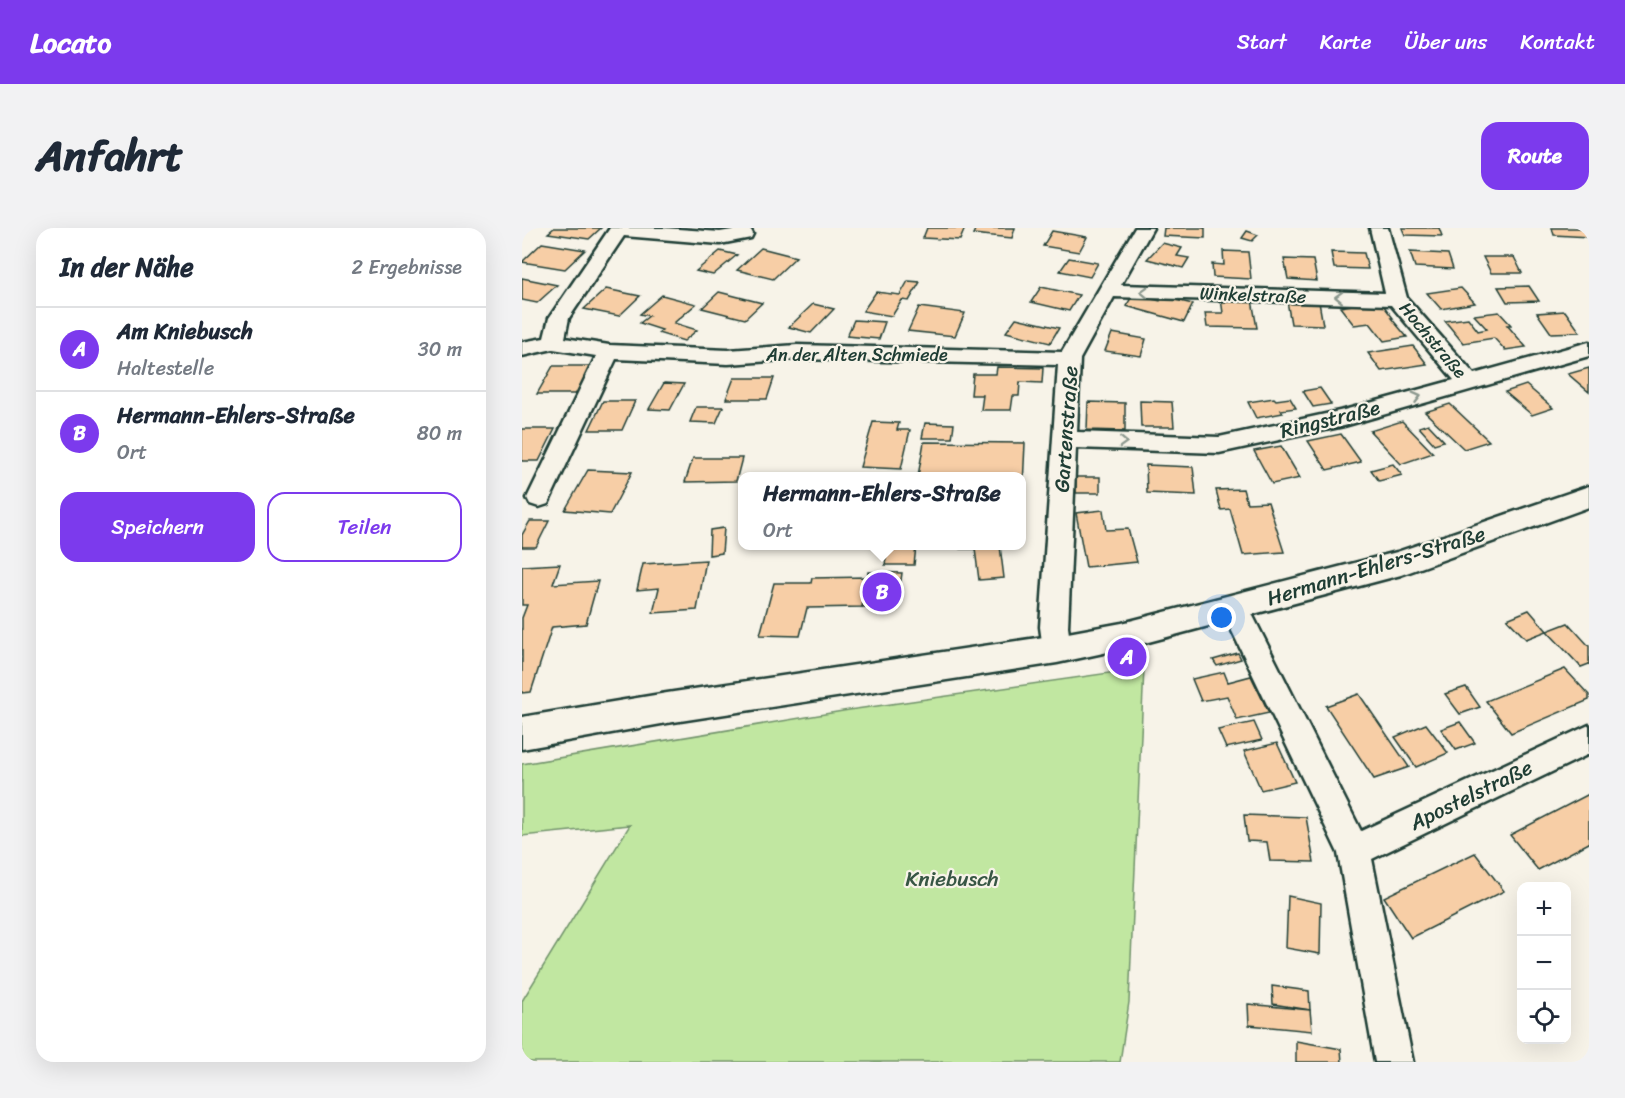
<!DOCTYPE html>
<html lang="de">
<meta charset="utf-8">
<style>
body{margin:0;font-family:Sriracha,sans-serif;background:#f2f2f3;color:#1f2937}
.controls{position:absolute;right:18px;bottom:18px;display:grid;overflow:hidden;border-radius:12px;box-shadow:0 6px 24px #0002}
.controls button{width:54px;height:54px;display:grid;place-items:center;padding:0;border:0;border-bottom:2px solid #e0e1e3;background:#fff;color:#1f2937;font:30px sans-serif}
.you{position:absolute;left:700px;top:390px;width:21px;height:21px;margin:-15px;border:4px solid #fff;border-radius:50%;background:#1a73e8;box-shadow:0 0 0 9px #1a73e833}
.badge{display:grid;place-items:center;width:39px;height:39px;border-radius:50%;background:#7c3aed;color:#fff;font-size:20px;font-weight:700}
.pin{position:absolute;translate:-50% -50%;border:3px solid #fff;box-shadow:0 2px 6px #0006}
.popup{position:absolute;left:216px;top:244px;width:288px;height:78px;box-sizing:border-box;display:grid;place-content:center;border-radius:12px;background:#fff;filter:drop-shadow(0 2px 4px #0005);font-size:20px;white-space:nowrap;color:#747a83}
.popup b{font-size:22px;color:#1f2937}
.popup::after{content:'';position:absolute;left:50%;top:100%;margin-left:-12px;border:12px solid transparent;border-top-color:#fff}
.list{margin:0;padding:0;list-style:none}
h2{display:flex;justify-content:space-between;align-items:center;height:78px;margin:0;padding:0 24px;font-size:26px}
h2 small{font-size:20px;font-weight:400;color:#747a83}
.list li{display:grid;grid-template-columns:39px 1fr auto;gap:18px;align-items:center;box-sizing:border-box;height:84px;padding:0 24px;border-top:2px solid #e0e1e3}
.list b{display:block;font-size:22px;white-space:nowrap}
.list p{margin:0;font-size:20px;white-space:nowrap;color:#747a83}
.list em{font-size:20px;font-style:normal;color:#747a83}
.actions{display:flex;gap:12px;padding:18px 24px}
.actions a{flex:1;padding:14px 0;border:2px solid #7c3aed;border-radius:18px;text-align:center;font-size:21px;color:#7c3aed}
.actions .main{background:#7c3aed;color:#fff}
.icon{flex:none;width:33px;height:33px;fill:none;stroke:currentColor;stroke-width:2;stroke-linecap:round;stroke-linejoin:round}
.map{position:relative;flex:none;width:1067px;height:834px;overflow:hidden;border-radius:18px}
header{display:flex;align-items:center;gap:36px;box-sizing:border-box;height:84px;padding:0 30px;background:#7c3aed;color:#fff}
header strong{font-size:28px}
nav{display:flex;gap:33px;margin-inline-start:auto;font-size:21px}
.intro{display:flex;align-items:center;justify-content:space-between;box-sizing:border-box;height:144px;padding:0 36px}
h1{margin:0;font-size:42px}
.button{padding:15px 27px;border-radius:18px;background:#7c3aed;color:#fff;font-size:21px;font-weight:700}
main{display:flex;gap:36px;padding:0 36px}
aside{flex:1;background:#fff;border-radius:18px;box-shadow:0 6px 24px #0002}
.map>svg:first-child{display:block}
</style>
<header>
<strong>Locato</strong>
<nav><a>Start</a><a>Karte</a><a>Über uns</a><a>Kontakt</a></nav>
</header>
<div class="intro"><h1>Anfahrt</h1><a class="button">Route</a></div>
<main>
<aside>
<h2>In der Nähe<small>2 Ergebnisse</small></h2>
<ul class="list">
<li><span class="badge">A</span><div><b>Am Kniebusch</b><p>Haltestelle</p></div><em>30 m</em></li>
<li><span class="badge">B</span><div><b>Hermann-Ehlers-Straße</b><p>Ort</p></div><em>80 m</em></li>
</ul>
<div class="actions"><a class="main">Speichern</a><a>Teilen</a></div>
</aside>
<div class="map">
<svg width="1067" height="834" viewBox="0 0 1067 834">
<rect width="100%" height="100%" fill="#f7f3e8"/>
<filter id="ink" filterUnits="userSpaceOnUse"><feTurbulence type="fractalNoise" baseFrequency=".0167" numOctaves="2"/><feDisplacementMap in="SourceGraphic" scale="12" xChannelSelector="R" yChannelSelector="G"/><feConvolveMatrix kernelMatrix="1 2 1 2 8 2 1 2 1" color-interpolation-filters="sRGB"/></filter>
<g filter="url(#ink)">
<!-- green -->
<polygon fill="#c1e7a1" stroke="#70926a" stroke-width="1.5" points="622,440 607,774 598,834 0,834 0,773 108,597 0,608 0,536 327,482"/>
<!-- building -->
<g fill="#f7cea6" stroke="#1f3d34" stroke-width="1.5">
<polygon points="32,0 79,0 67,11 26,5"/>
<polygon points="405,0 443,0 438,12 401,10"/>
<polygon points="454,0 493,0 490,10 451,6"/>
<polygon points="642,0 683,0 683,10 641,8"/>
<polygon points="880,0 917,0 920,8 883,7"/>
<polygon points="1030,0 1067,0 1067,9 1032,7"/>
<polygon points="530,3 565,9 557,24 521,18"/>
<polygon points="725,3 736,7 730,13 720,10"/>
<polygon points="20,15 63,22 43,41 0,34"/>
<polygon points="640,15 660,20 655,28 667,30 661,40 625,31"/>
<polygon points="239,20 274,29 251,51 215,42"/>
<polygon points="198,23 215,27 191,47 174,43"/>
<polygon points="701,23 726,24 729,51 691,49 690,36 702,37"/>
<polygon points="809,24 842,25 846,41 812,40"/>
<polygon points="888,24 926,26 931,41 893,39"/>
<polygon points="961,29 992,29 1000,45 969,45"/>
<polygon points="547,30 576,35 568,49 538,43"/>
<polygon points="762,31 791,32 795,53 766,51"/>
<polygon points="0,50 35,57 15,75 0,72"/>
<polygon points="386,53 398,54 387,73 380,72 370,88 341,83 354,64 378,67"/>
<polygon points="1007,58 1017,73 985,74 976,59"/>
<polygon points="519,59 557,67 547,83 509,74"/>
<polygon points="939,60 953,75 919,81 905,65"/>
<polygon points="84,61 118,68 97,88 62,81"/>
<polygon points="197,64 240,75 223,91 180,80"/>
<polygon points="140,67 174,76 152,95 175,102 162,113 136,105 140,102 118,95 127,88 118,86"/>
<polygon points="611,67 638,73 640,69 671,76 662,94 604,78"/>
<polygon points="699,71 730,72 735,100 685,99 683,85 701,85"/>
<polygon points="765,73 797,74 801,97 769,96"/>
<polygon points="858,73 871,90 869,90 885,109 862,113 848,95 832,97 818,79"/>
<polygon points="291,76 312,81 289,105 267,99"/>
<polygon points="397,79 443,85 433,108 386,103"/>
<polygon points="1043,83 1058,104 1029,105 1015,85"/>
<polygon points="977,84 989,97 985,97 1004,119 983,122 972,110 941,115 923,93 946,90 956,103 965,101 952,87"/>
<polygon points="494,90 537,100 528,115 484,104"/>
<polygon points="332,92 363,94 357,111 325,108"/>
<polygon points="590,105 624,111 619,128 583,123"/>
<polygon points="891,118 905,136 859,143 846,125"/>
<polygon points="31,138 71,138 56,166 15,166"/>
<polygon points="475,139 521,140 520,155 498,154 497,168 491,168 489,182 459,182 461,167 449,167 451,146 474,146"/>
<polygon points="1067,140 1067,164 1046,146"/>
<polygon points="212,150 252,150 245,171 204,171"/>
<polygon points="142,155 162,156 148,182 127,181"/>
<polygon points="1004,157 1031,180 1010,187 983,164"/>
<polygon points="798,160 809,176 791,179 781,163"/>
<polygon points="752,170 754,172 768,170 774,180 759,182 761,185 734,190 726,174"/>
<polygon points="81,173 113,173 100,202 67,202"/>
<polygon points="618,173 650,174 652,199 619,199"/>
<polygon points="566,174 603,175 603,203 565,202"/>
<polygon points="928,176 967,213 942,221 903,184"/>
<polygon points="174,179 201,179 194,195 168,194"/>
<polygon points="880,193 911,225 879,236 848,203"/>
<polygon points="351,194 377,195 375,202 388,202 379,241 338,239"/>
<polygon points="403,195 432,196 430,210 400,210"/>
<polygon points="906,196 922,213 912,216 897,199"/>
<polygon points="0,201 33,201 17,233 0,233"/>
<polygon points="819,206 839,234 805,242 786,213"/>
<polygon points="402,214 503,215 500,279 500,248 396,248"/>
<polygon points="759,218 778,250 750,256 732,223"/>
<polygon points="171,230 220,230 214,253 163,254"/>
<polygon points="871,236 880,247 857,253 849,242"/>
<polygon points="624,237 671,239 674,267 625,265"/>
<polygon points="66,242 110,244 88,286 43,282"/>
<rect x="554" y="249" width="24" height="16"/>
<polygon points="721,261 725,275 746,274 762,324 721,327 708,281 699,282 694,262"/>
<polygon points="581,282 584,302 606,301 615,334 564,339 554,285"/>
<polygon points="8,293 27,293 14,319 0,319 0,307"/>
<polygon points="202,300 200,325 187,327 188,302"/>
<polygon points="366,318 394,318 392,337 363,337"/>
<polygon points="438,318 478,318 482,350 457,352 453,321 438,321"/>
<polygon points="184,332 175,382 131,385 137,360 115,362 121,336"/>
<polygon points="38,336 31,356 76,353 64,396 30,399 9,464 0,465 0,390 5,377 0,377 0,338"/>
<polygon points="346,344 380,345 375,379 340,379"/>
<polygon points="345,349 340,379 285,380 278,408 238,407 252,355 289,355 290,350"/>
<polygon points="1007,382 1025,403 1004,411 985,391"/>
<polygon points="1046,395 1067,418 1067,436 1059,439 1025,403"/>
<polygon points="716,425 719,431 695,438 691,432"/>
<polygon points="1043,441 1067,467 1067,472 989,505 964,473"/>
<polygon points="702,444 706,454 729,448 747,485 715,492 705,468 679,473 670,451"/>
<polygon points="944,459 958,479 938,486 923,466"/>
<polygon points="837,466 887,539 852,551 804,478"/>
<polygon points="732,494 740,512 704,520 696,502"/>
<polygon points="938,494 953,515 934,522 919,501"/>
<polygon points="904,496 926,525 894,539 873,509"/>
<polygon points="755,515 773,554 739,562 722,523"/>
<polygon points="1067,566 1067,615 1016,642 988,607"/>
<polygon points="722,587 784,589 792,634 748,633 745,614 725,613"/>
<polygon points="953,625 982,663 889,710 862,669"/>
<polygon points="766,668 799,675 798,726 764,720"/>
<polygon points="750,758 787,763 788,782 751,776"/>
<polygon points="726,776 788,782 790,803 727,797"/>
<polygon points="774,813 819,821 820,834 774,834"/>
</g>
<g fill="none" stroke-linecap="round" stroke-linejoin="round">
<defs>
<g id="street">
<path d="M88,0H142L198,4L222,0L229,2L231,6L229,10L198,16L102,8L47,90L43,110L87,117L206,122L275,117L540,124L613,0H631L599,57L863,65L848,0H866L885,70L952,146L1067,114V128L822,198L697,225L554,220L546,399L549,421L545,429L535,433L525,429L521,421L518,399L536,137L275,131L206,136L94,131L26,276L17,279L8,276L5,270L74,128L31,121L0,128V114L22,110L27,90ZM592,69L869,77L932,152L822,182L697,209L555,204L558,131Z"/>
<polygon points="713,369 723,372 839,603 1067,497 1067,526 850,631 891,834 853,834 816,625 699,380 703,372"/>
</g>
<polygon id="secondary" points="1067,258 1067,279 879,347 600,421 535,435 145,495 0,521 0,489 145,465 535,407 600,395 875,324"/>
</defs>
<!-- street casing -->
<use href="#street" stroke="#1f3d34" stroke-width="5"/>
<!-- secondary casing -->
<use href="#secondary" stroke="#1f3d34" stroke-width="5"/>
<!-- street -->
<use href="#street" fill="#f7f3e8" fill-rule="evenodd"/>
<!-- secondary -->
<use href="#secondary" fill="#f7f3e8" fill-rule="evenodd"/>
</g>
<!-- one-way arrows -->
<defs><path id="oneway-chevron" d="M-2-3.5L2.5 0L-2 3.5" fill="none" stroke-width="1.6" stroke-linecap="round" stroke-linejoin="round" transform="scale(1.5)"/></defs>
<g stroke="#8b988e">
<use href="#oneway-chevron" transform="translate(622 64) rotate(-178)"/>
<use href="#oneway-chevron" transform="translate(817 69) rotate(-178)"/>
<use href="#oneway-chevron" transform="translate(895 169) rotate(-15)"/>
<use href="#oneway-chevron" transform="translate(601 214) rotate(2)"/>
</g>
</g>
<g text-anchor="middle" dominant-baseline="central" stroke-width="4.5" stroke-linejoin="round" paint-order="stroke">
<!-- far-street labels -->
<g font-size="18" fill="#1f3d34" stroke="#f7f3e8">
<text transform="translate(731 67) rotate(2)">Winkelstraße</text>
<text transform="translate(911 112) rotate(50)">Hochstraße</text>
<text x="335" y="127">An der Alten Schmiede</text>
</g>
<!-- street labels -->
<g font-size="21" fill="#1f3d34" stroke="#f7f3e8">
<text transform="translate(808 191) rotate(-14)">Ringstraße</text>
<text transform="translate(544 201) rotate(-86)">Gartenstraße</text>
<text transform="translate(854 338) rotate(-17)">Hermann-Ehlers-Straße</text>
<text transform="translate(949 567) rotate(-26)">Apostelstraße</text>
</g>
<!-- park labels -->
<g font-size="21" fill="#375644" stroke="#f7f3e8">
<text x="430" y="651">Kniebusch</text>
</g>
</g>
</svg>
<div class="controls">
<button>+</button>
<button>−</button>
<button><svg class="icon" aria-label="locate" viewBox="0 0 24 24"><circle cx="12" cy="12" r="6"/><path d="M12 2v4M12 18v4M2 12h4M18 12h4"/></svg></button>
</div>
<div class="you"></div>
<div class="pin badge" style="left:605px;top:429px">A</div>
<div class="pin badge" style="left:360px;top:364px">B</div>
<div class="popup"><b>Hermann-Ehlers-Straße</b>Ort</div>
</div>
</main>
